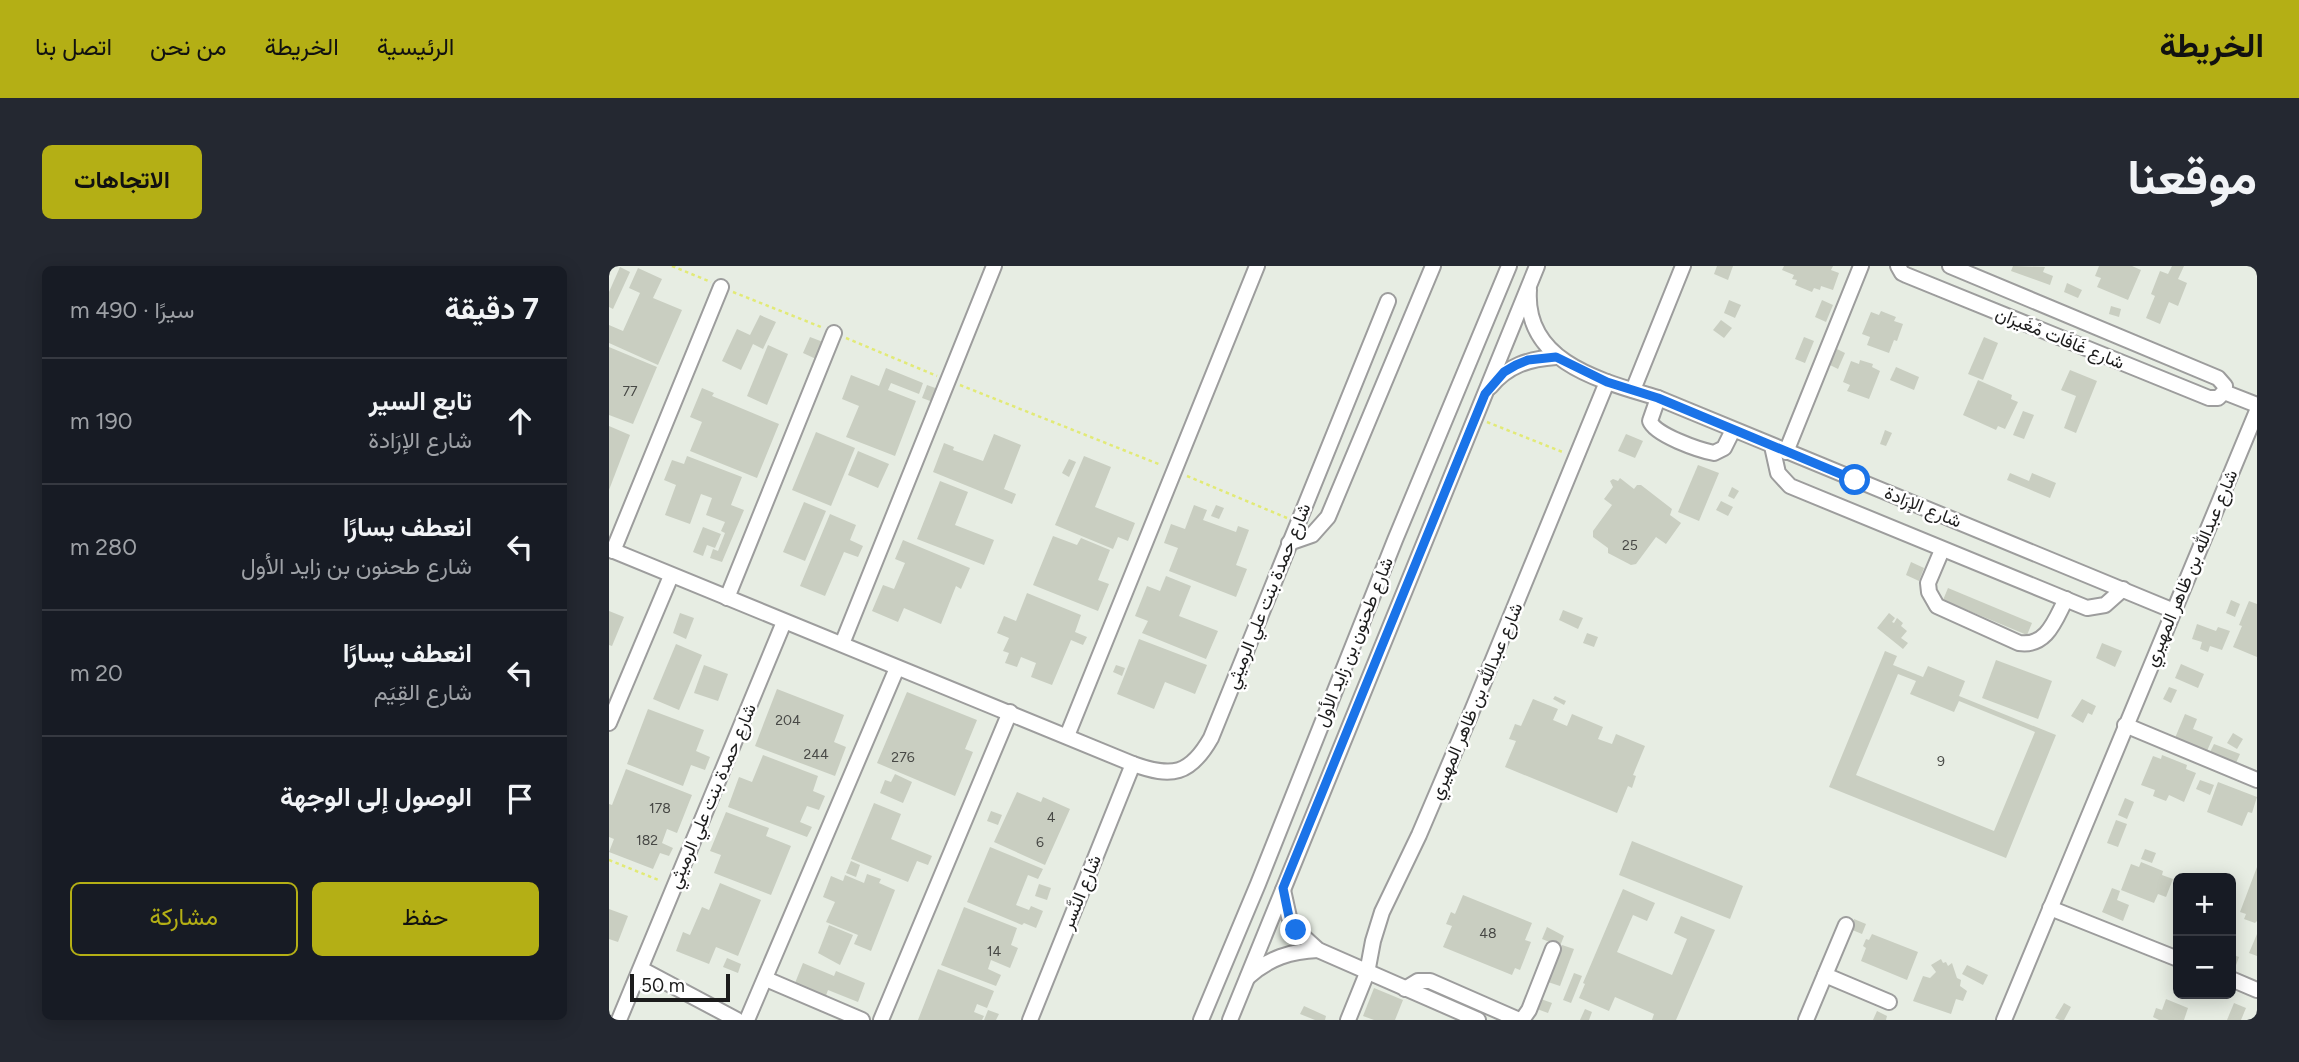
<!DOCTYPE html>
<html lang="ar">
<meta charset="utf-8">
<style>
body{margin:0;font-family:Figtree,Vazirmatn,sans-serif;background:#242831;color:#f1f3f6;direction:rtl}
.controls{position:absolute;right:21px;bottom:21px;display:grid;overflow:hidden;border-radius:10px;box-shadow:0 4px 18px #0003}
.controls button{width:63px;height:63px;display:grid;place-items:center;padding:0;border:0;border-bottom:2px solid #363941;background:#171b24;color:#f1f3f6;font:35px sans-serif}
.scale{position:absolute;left:21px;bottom:18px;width:100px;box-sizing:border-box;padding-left:7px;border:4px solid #1c1c1c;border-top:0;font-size:19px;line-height:24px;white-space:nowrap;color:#1c1c1c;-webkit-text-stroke:5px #fff;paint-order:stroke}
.stop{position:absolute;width:21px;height:21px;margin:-16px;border:5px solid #1a73e8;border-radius:50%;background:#fff}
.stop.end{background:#1a73e8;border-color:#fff;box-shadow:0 2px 7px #0008}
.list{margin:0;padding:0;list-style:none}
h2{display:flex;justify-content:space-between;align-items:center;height:91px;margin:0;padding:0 28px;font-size:30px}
h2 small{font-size:23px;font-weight:400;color:#9ea1a6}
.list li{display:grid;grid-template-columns:46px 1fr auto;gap:21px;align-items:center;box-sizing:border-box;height:126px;padding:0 28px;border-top:2px solid #363941}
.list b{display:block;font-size:26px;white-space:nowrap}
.list p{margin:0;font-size:23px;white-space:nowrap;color:#9ea1a6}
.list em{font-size:23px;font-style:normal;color:#9ea1a6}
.actions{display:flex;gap:14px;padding:21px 28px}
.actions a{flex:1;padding:16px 0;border:2px solid #b4af15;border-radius:10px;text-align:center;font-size:24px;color:#b4af15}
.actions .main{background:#b4af15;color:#111}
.icon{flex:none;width:38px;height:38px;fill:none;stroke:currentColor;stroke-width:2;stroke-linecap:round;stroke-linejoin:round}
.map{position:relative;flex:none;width:1648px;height:754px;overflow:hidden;direction:ltr;border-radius:10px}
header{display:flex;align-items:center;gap:42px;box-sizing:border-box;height:98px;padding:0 35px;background:#b4af15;color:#111}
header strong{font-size:33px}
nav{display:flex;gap:38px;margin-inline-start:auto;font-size:24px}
.intro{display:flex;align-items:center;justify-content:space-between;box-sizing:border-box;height:168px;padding:0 42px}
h1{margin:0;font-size:49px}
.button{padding:18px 32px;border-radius:10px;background:#b4af15;color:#111;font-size:24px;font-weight:700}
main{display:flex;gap:42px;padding:0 42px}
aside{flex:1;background:#171b24;border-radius:10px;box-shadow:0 4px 18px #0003}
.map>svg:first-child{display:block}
</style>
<header>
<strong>الخريطة</strong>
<nav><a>الرئيسية</a><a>الخريطة</a><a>من نحن</a><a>اتصل بنا</a></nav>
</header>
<div class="intro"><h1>موقعنا</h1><a class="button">الاتجاهات</a></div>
<main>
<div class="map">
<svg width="1648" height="754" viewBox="0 0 1648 754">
<rect width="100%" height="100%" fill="#e7ede3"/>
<!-- building -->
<g fill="#c9cec1" fill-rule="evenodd">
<polygon points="1108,0 1124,0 1119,14 1105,8"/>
<polygon points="1175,0 1224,0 1222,4 1230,7 1224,24 1212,20 1211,24 1205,22 1203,26 1186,19 1188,14 1183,13 1185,9 1173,4"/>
<polygon points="1404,0 1436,1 1434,6 1444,10 1441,19 1402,5"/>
<polygon points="1490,0 1523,0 1532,4 1519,34 1488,21 1492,12 1486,10"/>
<polygon points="1563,0 1575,0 1569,13 1578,17 1569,40 1560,36 1551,58 1537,52 1546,30 1542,28 1551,5 1559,8"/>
<polygon points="11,1 21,6 4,43 0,41 0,26"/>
<polygon points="29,2 53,13 44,32 73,44 49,99 0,77 0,59 14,65 31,27 20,22"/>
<polygon points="1458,17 1473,24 1469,32 1455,26"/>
<polygon points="1120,34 1132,39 1126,52 1115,47"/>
<polygon points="1213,34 1224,39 1217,56 1206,51"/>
<polygon points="1502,40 1512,43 1510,51 1500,48"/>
<polygon points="1272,45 1287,51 1285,55 1294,58 1288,75 1285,74 1280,87 1258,79 1261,71 1253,68 1262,46 1270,49"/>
<polygon points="151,49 167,56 154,83 144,78 132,104 113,95 128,63 141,69"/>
<polygon points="1112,54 1123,62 1115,72 1104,64"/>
<polygon points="201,71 214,76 207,93 194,87"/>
<polygon points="1195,71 1205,75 1196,97 1186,93"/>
<polygon points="1375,71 1389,77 1374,114 1359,108"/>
<polygon points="159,79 179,88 158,139 138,130"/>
<polygon points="0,81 48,101 24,158 0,149"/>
<polygon points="1228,83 1236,87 1229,103 1221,99"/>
<polygon points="1251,94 1264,98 1263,101 1271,105 1260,133 1238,125 1241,119 1234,116 1242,95 1250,98"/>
<polygon points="1287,101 1310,111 1305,124 1281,114"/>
<polygon points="277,102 314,117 310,128 282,117 279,124 307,135 286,190 237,171 250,140 233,133 242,109 270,120"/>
<polygon points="1461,104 1488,115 1467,167 1455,162 1467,130 1452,124"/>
<polygon points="1369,114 1403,129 1402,133 1409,136 1396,163 1389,160 1387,164 1354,149"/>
<polygon points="318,119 329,123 324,136 313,132"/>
<polygon points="93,122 105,127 103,130 170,158 148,212 81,185 93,156 81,151"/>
<polygon points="1414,145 1425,149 1415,173 1404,169"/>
<polygon points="0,160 21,169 0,224"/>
<polygon points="1276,164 1283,167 1277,180 1271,178"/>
<polygon points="207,166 246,182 222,240 183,224"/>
<polygon points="385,168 412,179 395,223 407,228 403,238 324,206 335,177 345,181 344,184 374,195"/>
<polygon points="1017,168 1034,175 1026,192 1009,185"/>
<polygon points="249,185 280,198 269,222 239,209"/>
<polygon points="78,190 133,211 122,239 135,244 113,296 101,292 104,283 109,285 116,267 112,265 116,256 97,249 103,232 92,228 81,258 56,249 67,219 55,214 63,194 75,198"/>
<polygon points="475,190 502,201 486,241 526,257 519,275 509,271 504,283 446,259"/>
<polygon points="460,193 467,196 460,211 453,207"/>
<polygon points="1089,199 1110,207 1090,255 1069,246"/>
<polygon points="1401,207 1420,215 1423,207 1447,217 1441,232 1398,214"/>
<polygon points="1011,212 1025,223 1028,219 1032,219 1063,243 1061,249 1072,257 1057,278 1047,271 1027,298 1022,299 999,287 999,282 984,271 984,265 1003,239 995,233 1004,221 1001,215 1004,213 1009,215"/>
<polygon points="331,215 359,226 346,259 385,274 375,299 308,273"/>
<polygon points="1123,221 1130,225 1125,233 1119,230"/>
<polygon points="1112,235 1124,241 1119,250 1107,244"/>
<polygon points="195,236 217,245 196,295 174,286"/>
<polygon points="585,239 598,244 594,254 627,266 629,260 640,264 627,299 638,303 627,331 560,305 569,282 555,277 562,258 576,263"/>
<polygon points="607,239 615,242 610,253 602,250"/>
<polygon points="221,248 247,259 241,274 254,280 249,291 235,286 216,330 191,320"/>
<polygon points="94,261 112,268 106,282 98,279 94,290 84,286"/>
<polygon points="444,270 468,279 472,272 501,284 489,314 500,318 489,345 424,319"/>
<polygon points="294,274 361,302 352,323 347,320 332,358 295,342 289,356 263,345 274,319 285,323 296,297 286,293"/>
<polygon points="1302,296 1315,302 1310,315 1297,309"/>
<polygon points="557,310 582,320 570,350 609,365 597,393 533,367 539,355 526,350 538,320 551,325"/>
<polygon points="1339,322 1423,357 1418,369 1334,334"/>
<polygon points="418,327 472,349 466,366 478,371 474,379 462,374 443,419 422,411 427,397 412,391 408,401 396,397 400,387 394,385 400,372 388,367 395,350 407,355"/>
<polygon points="1622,334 1631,338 1626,351 1617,347"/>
<polygon points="1640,335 1648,338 1648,391 1624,381 1633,360 1630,359"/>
<polygon points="954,344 974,352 969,363 950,354"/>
<polygon points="0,345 15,351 3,380 0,379"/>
<polygon points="71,347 85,352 77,373 64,367"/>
<polygon points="1280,347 1286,352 1283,356 1285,357 1288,352 1294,357 1292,360 1298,365 1292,372 1299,377 1294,383 1268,362"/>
<polygon points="1588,358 1607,365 1609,361 1621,365 1613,384 1601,380 1599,386 1591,383 1593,376 1583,373"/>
<polygon points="978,367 989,371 985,381 974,377"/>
<polygon points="530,373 598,399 586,428 556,416 545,443 508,428"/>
<polygon points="1493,377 1513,385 1506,401 1487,392"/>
<polygon points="67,378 93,389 70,444 44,433"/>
<path d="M1276,385L1288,390L1284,399L1314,411L1319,400L1356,415L1350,430L1447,469L1397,592L1220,521ZM1289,408L1307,415L1301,428L1345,446L1350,435L1426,466L1385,565L1247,509Z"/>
<polygon points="1387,394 1443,415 1429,453 1373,432"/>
<polygon points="1572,398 1595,408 1589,422 1566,412"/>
<polygon points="95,399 119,408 109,435 85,427"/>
<polygon points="507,399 516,402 513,410 504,406"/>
<polygon points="1560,421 1568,424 1562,437 1554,433"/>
<polygon points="168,423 235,449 225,476 237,481 226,510 146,480"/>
<polygon points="298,426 368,454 356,483 364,486 346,530 268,497"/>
<polygon points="946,430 957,435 955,439 944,433"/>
<polygon points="924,433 949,443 944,454 958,460 963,448 994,461 989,473 1003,478 1007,468 1036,480 1024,509 1027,510 1023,522 1019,520 1008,547 896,501 907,475 900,473 906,458 912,460"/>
<polygon points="1473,433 1487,440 1483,449 1479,447 1474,457 1462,450"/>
<polygon points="39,443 95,464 87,485 101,491 96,504 82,499 74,520 18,498"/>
<polygon points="1576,448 1588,453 1584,463 1604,471 1598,485 1566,472"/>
<polygon points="1624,467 1634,473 1628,483 1618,477"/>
<polygon points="1605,478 1631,488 1627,497 1601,486"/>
<polygon points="154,489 209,510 204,525 216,530 210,544 198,540 191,556 203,561 198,571 119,541 130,511 143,516"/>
<polygon points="1553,489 1578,499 1577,503 1587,507 1575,536 1560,529 1557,535 1544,530 1546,524 1532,519 1544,490 1552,493"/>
<polygon points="17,503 83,529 68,567 58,563 53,577 64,582 60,590 51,587 44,603 0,586 5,573 0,571 0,538 3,539"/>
<polygon points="286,508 303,516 294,537 271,527 276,514 282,516"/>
<polygon points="1591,514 1605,519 1601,529 1587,523"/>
<polygon points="1609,516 1648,531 1643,547 1639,546 1633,560 1598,546"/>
<polygon points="408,526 432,536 434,531 461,543 436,599 385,576"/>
<polygon points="1516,532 1525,536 1518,553 1509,549"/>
<polygon points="265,537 292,548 282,573 323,590 319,599 308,595 299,616 242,593"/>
<polygon points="382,545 393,549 389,559 378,555"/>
<polygon points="117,546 160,562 157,570 182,580 162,629 105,607 112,589 101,585"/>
<polygon points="1507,554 1518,558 1509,581 1498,577"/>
<polygon points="1023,575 1134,620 1121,653 1010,609"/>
<polygon points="381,581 434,603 429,613 419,609 407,639 420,644 422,640 434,645 427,662 415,657 413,659 358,636"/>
<polygon points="1536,583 1547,587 1543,597 1532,593"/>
<polygon points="242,595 251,599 247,611 237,607"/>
<polygon points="1532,596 1554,605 1553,609 1564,613 1557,631 1549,628 1545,637 1512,624 1522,598 1530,601"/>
<polygon points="1648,601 1648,655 1646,657 1635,653 1637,648 1631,646"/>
<polygon points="258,608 272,613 270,617 286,624 262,685 245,678 249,669 217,656 226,636 214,631 222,610 234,615 236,609 255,617"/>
<polygon points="111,617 152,634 129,690 107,681 100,698 67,685 74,666 81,669 93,641 100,644"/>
<polygon points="430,618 442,622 438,634 426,630"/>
<polygon points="1503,622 1511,625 1508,634 1520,639 1514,655 1493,646"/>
<polygon points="1014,623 1046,637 1038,655 1024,649 1008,686 1063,709 1078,673 1065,667 1072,650 1106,664 1067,754 1043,754 1045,748 1006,731 1000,745 970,732 976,718 974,717"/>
<polygon points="854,629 923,657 916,674 922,676 911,704 906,702 903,709 834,681 843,660 837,658 842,646 846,648"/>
<polygon points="355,641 408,662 402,679 409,682 401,702 382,694 379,703 392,709 387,720 332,699"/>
<polygon points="0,643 19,650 9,676 0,673"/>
<polygon points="1245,653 1257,658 1253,668 1241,663"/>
<polygon points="220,659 244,669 231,699 209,687"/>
<polygon points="938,661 955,670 951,680 933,673"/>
<polygon points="1263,668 1309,686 1298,714 1252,695 1257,682 1254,680 1257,673 1260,674"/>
<polygon points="1648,668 1648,690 1640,687"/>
<polygon points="953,679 965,683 951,720 939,716"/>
<polygon points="1622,688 1630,691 1626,702 1622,700"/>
<polygon points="118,692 132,698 129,707 114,701"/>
<polygon points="1332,693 1334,697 1337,696 1339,700 1343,697 1348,712 1352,714 1351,720 1358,725 1354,735 1347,733 1342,748 1304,735 1314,710 1321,712 1327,706 1322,699"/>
<polygon points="194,697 225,710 227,705 256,717 249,736 219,724 215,735 184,722"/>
<polygon points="1358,699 1379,709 1374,719 1353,708"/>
<polygon points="329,703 385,725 378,742 368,738 365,746 375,750 373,754 309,754"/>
<polygon points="965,707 973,710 962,737 954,734"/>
<polygon points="765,722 794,734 786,754 765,754 754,750"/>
<polygon points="932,733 943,737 939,747 928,743"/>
<polygon points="1557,733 1579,742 1575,754 1550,754 1544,751 1547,742 1553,744"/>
<polygon points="1455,737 1462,741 1455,754 1451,754 1446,752"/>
<polygon points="1625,737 1637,742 1632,754 1618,754"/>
<polygon points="695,740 717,750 716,754 706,754 691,748"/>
<polygon points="976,743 983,746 980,754 971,754"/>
<polygon points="379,744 390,748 387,754 375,754"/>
<polygon points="1268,745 1278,750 1277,754 1264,754"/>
</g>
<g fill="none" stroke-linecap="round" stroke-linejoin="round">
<defs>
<g id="minor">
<polyline points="1289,0 1293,7 1297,9 1600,132 1609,132 1615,126 1616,120 1609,112 1341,0"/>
<path d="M920,24C915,97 993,115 1049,132L1565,345"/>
<path d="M881,121C899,99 920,93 947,91"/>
<polyline points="1024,124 1074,0"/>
<polyline points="1615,126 1648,139"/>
<path d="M1049,132L1041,155C1046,169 1090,184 1105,187L1115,182L1124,164"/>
<polyline points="1163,180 1169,207 1181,220 1478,342 1496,339 1514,323"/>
<polyline points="1177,186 1252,0"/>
<polyline points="680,277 703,269 719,251 824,0"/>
<path d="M0,283L524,498C563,512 581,509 602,472L779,35"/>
<path d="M1333,284L1319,317L1320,326L1328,340L1410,377C1438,381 1446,354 1457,333"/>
<polyline points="4,285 112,21"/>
<polyline points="118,332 225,67"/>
<polyline points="233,378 385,0"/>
<polyline points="0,457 62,310"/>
<polyline points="1516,459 1648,514"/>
<polyline points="458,470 648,0"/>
<polyline points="674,624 680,651 687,664 709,684 869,754"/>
<polyline points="1441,642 1569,693"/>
<polyline points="32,703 128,754"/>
<polyline points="1216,709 1280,736"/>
<path d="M639,711C660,692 682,685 709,684"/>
<polyline points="157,713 253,754"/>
<polyline points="1622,713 1648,724"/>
<polyline points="796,723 809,715 821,715 910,754"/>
<polyline points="10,754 175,356"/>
<polyline points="138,754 288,402"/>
<polyline points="272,754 401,446"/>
<polyline points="421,754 524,498"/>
<polyline points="592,754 649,618 786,274 900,0"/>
<polyline points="621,754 928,0"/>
<polyline points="739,754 758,707 764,675 773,646 810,569 860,452 998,116"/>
<polyline points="913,754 920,744 944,683"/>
<polyline points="1197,754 1237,659"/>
<polyline points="1395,754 1648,145"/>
</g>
</defs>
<!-- minor casing -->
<use href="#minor" stroke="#9d9d9d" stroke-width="18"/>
<!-- path -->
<g stroke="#e2ea76" stroke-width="2.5" stroke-dasharray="3.5 3.5" stroke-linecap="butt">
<polyline points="63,0 102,16"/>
<polyline points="124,26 212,61"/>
<polyline points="237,72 328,110"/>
<polyline points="351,119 552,199"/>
<polyline points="878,156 956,187"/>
<polyline points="578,210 678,252"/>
<polyline points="0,594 52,615"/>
</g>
<!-- minor -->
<use href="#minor" stroke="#fff" stroke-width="14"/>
</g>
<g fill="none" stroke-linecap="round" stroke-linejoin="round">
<!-- route -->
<polyline stroke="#1a73e8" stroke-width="9" points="687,664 680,651 674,622 876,128 895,106 907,99 919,94 947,91 998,116 1049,132 1246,214"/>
</g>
<g text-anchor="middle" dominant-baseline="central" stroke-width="5" stroke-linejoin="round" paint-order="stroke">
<!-- number labels -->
<g font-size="14" fill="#474845">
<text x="21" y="125">77</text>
<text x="1021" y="279">25</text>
<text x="179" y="454">204</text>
<text x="207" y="488">244</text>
<text x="294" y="491">276</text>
<text x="1332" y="495">9</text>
<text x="51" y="542">178</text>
<text x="442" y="551">4</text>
<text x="38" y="574">182</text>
<text x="431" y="576">6</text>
<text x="879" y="667">48</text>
<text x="385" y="685">14</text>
</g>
<!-- street labels -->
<g font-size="18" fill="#1c1c1c" stroke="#fff">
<text transform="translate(1451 72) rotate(22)">شارع غَافَات مْغَيرَان</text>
<text transform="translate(1314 241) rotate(22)">شارع الإرَادة</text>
<text transform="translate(1582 302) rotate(-67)">شارع عبدالله بن ظاهر المهيري</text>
<text transform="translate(659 330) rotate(-68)">شارع حمدة بنت علي الرميثي</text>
<text transform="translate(745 376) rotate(-68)">شارع طحنون بن زايد الأول</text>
<text transform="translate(867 435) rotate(-67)">شارع عبدالله بن ظاهر المهيري</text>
<text transform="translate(103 530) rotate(-67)">شارع حمدة بنت علي الرميثي</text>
<text transform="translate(472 626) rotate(-68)">شارع النَّسر</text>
</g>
</g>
</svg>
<div class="controls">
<button>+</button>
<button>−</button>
</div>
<div class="scale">50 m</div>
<div class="stop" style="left:1246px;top:214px"></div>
<div class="stop end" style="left:687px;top:664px"></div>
</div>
<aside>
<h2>7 دقيقة<small>سيرًا · 490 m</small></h2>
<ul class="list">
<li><svg class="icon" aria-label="ahead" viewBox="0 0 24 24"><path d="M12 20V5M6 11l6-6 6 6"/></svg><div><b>تابع السير</b><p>شارع الإرَادة</p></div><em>190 m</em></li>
<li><svg class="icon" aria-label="left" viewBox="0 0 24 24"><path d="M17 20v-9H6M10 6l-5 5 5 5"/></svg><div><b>انعطف يسارًا</b><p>شارع طحنون بن زايد الأول</p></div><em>280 m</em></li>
<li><svg class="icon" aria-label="left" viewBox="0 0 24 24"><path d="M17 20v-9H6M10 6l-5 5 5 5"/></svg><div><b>انعطف يسارًا</b><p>شارع القِيَم</p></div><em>20 m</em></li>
<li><svg class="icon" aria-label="arrive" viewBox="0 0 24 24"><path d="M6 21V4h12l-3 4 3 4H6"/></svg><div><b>الوصول إلى الوجهة</b></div></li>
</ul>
<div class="actions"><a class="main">حفظ</a><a>مشاركة</a></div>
</aside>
</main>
